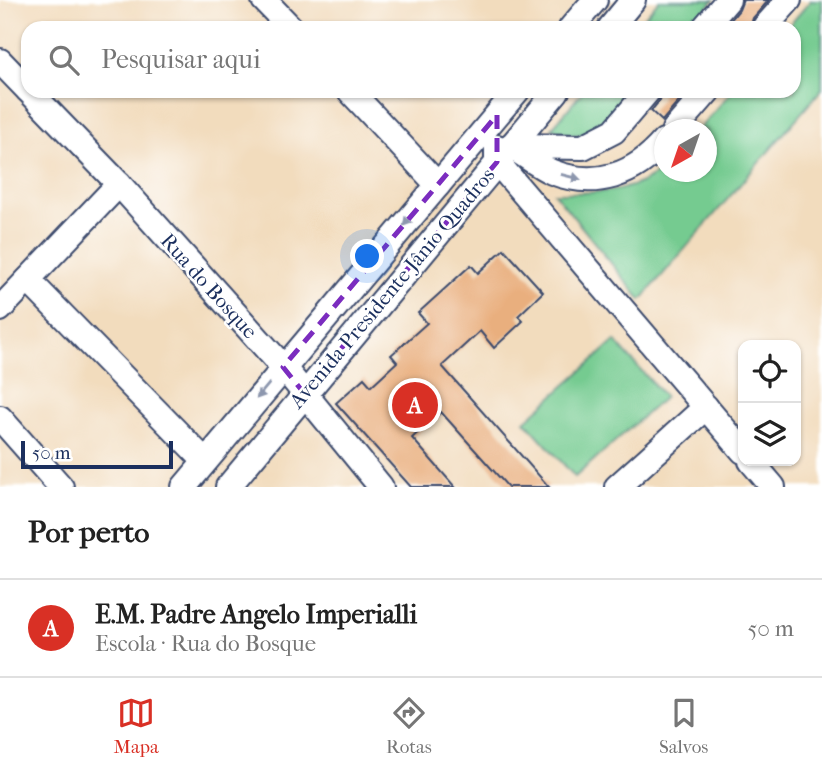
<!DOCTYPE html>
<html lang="pt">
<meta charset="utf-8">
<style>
body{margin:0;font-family:"IM FELL French Canon",serif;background:#f2f2f2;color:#222}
.controls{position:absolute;right:21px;bottom:21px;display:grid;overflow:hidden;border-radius:14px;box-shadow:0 2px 5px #0004}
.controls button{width:63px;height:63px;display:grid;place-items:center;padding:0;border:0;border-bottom:2px solid #e0e0e0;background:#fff;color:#222;font:35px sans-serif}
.compass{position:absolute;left:654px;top:119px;width:63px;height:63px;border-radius:50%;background:#fff;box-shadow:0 2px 5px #0004;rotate:220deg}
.scale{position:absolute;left:21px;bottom:18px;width:152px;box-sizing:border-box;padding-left:7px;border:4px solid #1b2f5e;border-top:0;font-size:19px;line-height:24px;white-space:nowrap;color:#1b2f5e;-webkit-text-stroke:5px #fff;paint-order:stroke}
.you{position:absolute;left:368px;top:257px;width:24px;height:24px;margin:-18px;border:5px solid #fff;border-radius:50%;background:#1a73e8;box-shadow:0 0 0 10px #1a73e833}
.badge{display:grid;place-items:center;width:46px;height:46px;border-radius:50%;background:#d93025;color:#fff;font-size:23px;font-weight:700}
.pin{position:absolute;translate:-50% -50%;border:4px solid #fff;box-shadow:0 2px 7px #0006}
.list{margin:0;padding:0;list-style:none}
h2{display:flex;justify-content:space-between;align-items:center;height:91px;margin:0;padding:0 28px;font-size:30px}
h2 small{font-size:23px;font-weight:400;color:#767676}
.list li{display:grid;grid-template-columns:46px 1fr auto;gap:21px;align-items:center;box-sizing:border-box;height:98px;padding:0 28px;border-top:2px solid #e0e0e0}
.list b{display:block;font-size:26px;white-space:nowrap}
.list p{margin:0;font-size:23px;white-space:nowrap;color:#767676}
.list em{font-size:23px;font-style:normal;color:#767676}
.icon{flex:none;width:38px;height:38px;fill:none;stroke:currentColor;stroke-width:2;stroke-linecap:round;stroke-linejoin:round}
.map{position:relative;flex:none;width:822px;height:487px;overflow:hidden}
.search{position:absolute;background:#fff;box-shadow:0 2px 5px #0004;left:21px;right:21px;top:21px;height:77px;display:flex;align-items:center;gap:18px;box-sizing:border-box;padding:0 24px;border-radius:21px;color:#767676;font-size:26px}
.sheet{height:189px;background:#fff}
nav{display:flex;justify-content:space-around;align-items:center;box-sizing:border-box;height:98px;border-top:2px solid #e0e0e0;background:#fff;font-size:19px;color:#767676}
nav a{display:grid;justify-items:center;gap:4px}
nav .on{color:#d93025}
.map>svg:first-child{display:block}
</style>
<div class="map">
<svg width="822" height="487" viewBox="0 0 822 487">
<rect width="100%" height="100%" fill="#fff"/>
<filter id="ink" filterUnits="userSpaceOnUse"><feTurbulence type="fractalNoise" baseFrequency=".0143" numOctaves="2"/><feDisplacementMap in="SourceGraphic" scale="14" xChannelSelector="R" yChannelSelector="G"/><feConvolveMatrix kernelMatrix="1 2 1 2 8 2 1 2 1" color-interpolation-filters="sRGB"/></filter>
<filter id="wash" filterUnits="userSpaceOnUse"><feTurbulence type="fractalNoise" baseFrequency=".00686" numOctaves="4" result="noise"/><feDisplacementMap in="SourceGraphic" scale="28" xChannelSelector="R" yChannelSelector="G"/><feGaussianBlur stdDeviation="1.57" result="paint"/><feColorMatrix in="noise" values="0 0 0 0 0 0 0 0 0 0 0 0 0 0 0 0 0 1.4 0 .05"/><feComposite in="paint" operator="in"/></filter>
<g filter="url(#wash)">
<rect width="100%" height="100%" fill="#f2dcbd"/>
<!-- green -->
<g fill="#74cb90" stroke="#487d77" stroke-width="2">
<polygon points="659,0 714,0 690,28 636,28"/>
<path d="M811,0H822V89L641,300L554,193C594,192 633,196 664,167V172H706V130L699,129L732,91H794V28H787Z"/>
<path d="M583,91H637C614,119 591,149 552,128Z"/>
<polygon points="615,341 665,397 575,477 525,421"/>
</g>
<g id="blocks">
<!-- building -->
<g fill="#e9af7e">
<polygon points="743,0 769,0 753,18 750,28 724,28 739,10"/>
<polygon points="662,91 688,91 662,121 651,111 660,100"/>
<polygon points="504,249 543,292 518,316 523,321 494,348 480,331 442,366 549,487 508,487 441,412 412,438 455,487 411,487 336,403 364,378 371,386 397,362 391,355 427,323 418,313 471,265 478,273"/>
</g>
</g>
</g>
<g filter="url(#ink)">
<use href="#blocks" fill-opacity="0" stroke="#3b496c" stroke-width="2"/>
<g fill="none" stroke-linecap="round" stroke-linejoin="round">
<defs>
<g id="minor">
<polyline points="264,0 291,28"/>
<polyline points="571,28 595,0"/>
<polyline points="610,28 633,0"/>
<polyline points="704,28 728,0"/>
<polyline points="764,28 789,0"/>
<polyline points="0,61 28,90"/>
<polyline points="29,91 119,184 283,367 381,487"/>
<polyline points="350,91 438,185"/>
<polyline points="674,130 708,91"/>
<path d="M510,146C524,154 538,166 552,172C596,189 635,175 664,141"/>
<polyline points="511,146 583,147 614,131 648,91"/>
<polyline points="497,147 497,162 743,451"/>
<polyline points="28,280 205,461"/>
<polyline points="0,309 119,184"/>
<polyline points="0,418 61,487"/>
<polyline points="751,461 773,487"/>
<polyline points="184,487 517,91"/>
<polyline points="228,487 557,91"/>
<polyline points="617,487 706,407"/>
</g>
</defs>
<!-- minor casing -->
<use href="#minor" stroke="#3b496c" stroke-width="28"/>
<!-- minor -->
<use href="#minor" stroke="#fff" stroke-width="24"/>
</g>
<!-- one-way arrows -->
<defs><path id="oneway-solid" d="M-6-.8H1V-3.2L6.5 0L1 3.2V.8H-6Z" transform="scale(1.75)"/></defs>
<g fill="#8d97ae">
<use href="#oneway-solid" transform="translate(571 177) rotate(15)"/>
<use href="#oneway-solid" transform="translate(410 218) rotate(130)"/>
<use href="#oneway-solid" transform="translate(263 391) rotate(130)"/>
</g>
</g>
<!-- marked area -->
<path fill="none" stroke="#7b2cbf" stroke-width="5" stroke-dasharray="14 9" stroke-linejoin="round" d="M497,115V162L304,393L283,367Z"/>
<g text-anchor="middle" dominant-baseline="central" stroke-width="5" stroke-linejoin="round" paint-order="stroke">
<!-- street labels -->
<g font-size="21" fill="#1b2f5e" stroke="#fff">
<text transform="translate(209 286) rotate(48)">Rua do Bosque</text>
<text transform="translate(392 288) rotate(-50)">Avenida Presidente Jânio Quadros</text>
</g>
</g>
</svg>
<div class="controls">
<button><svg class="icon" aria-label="locate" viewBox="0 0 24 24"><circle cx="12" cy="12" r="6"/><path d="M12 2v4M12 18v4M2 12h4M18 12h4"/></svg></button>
<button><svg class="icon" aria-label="layers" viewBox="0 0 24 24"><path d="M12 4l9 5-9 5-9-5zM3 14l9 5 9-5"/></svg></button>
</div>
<svg class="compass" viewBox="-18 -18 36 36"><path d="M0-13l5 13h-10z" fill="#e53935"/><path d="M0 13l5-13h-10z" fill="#767676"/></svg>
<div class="scale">50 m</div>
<div class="you"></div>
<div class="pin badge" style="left:415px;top:405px">A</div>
<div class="search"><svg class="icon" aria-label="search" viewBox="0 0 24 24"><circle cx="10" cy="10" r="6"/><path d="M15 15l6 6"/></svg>Pesquisar aqui</div>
</div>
<section class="sheet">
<h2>Por perto<small></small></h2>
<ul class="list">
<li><span class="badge">A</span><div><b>E.M. Padre Angelo Imperialli</b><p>Escola · Rua do Bosque</p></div><em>50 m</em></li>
</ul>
</section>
<nav>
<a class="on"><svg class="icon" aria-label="map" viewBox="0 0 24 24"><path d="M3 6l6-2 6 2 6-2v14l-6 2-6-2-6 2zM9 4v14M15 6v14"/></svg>Mapa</a>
<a><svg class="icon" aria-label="directions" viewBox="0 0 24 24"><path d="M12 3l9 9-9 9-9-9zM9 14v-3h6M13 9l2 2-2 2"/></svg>Rotas</a>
<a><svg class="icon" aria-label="saved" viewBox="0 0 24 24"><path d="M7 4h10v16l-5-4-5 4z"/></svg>Salvos</a>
</nav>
